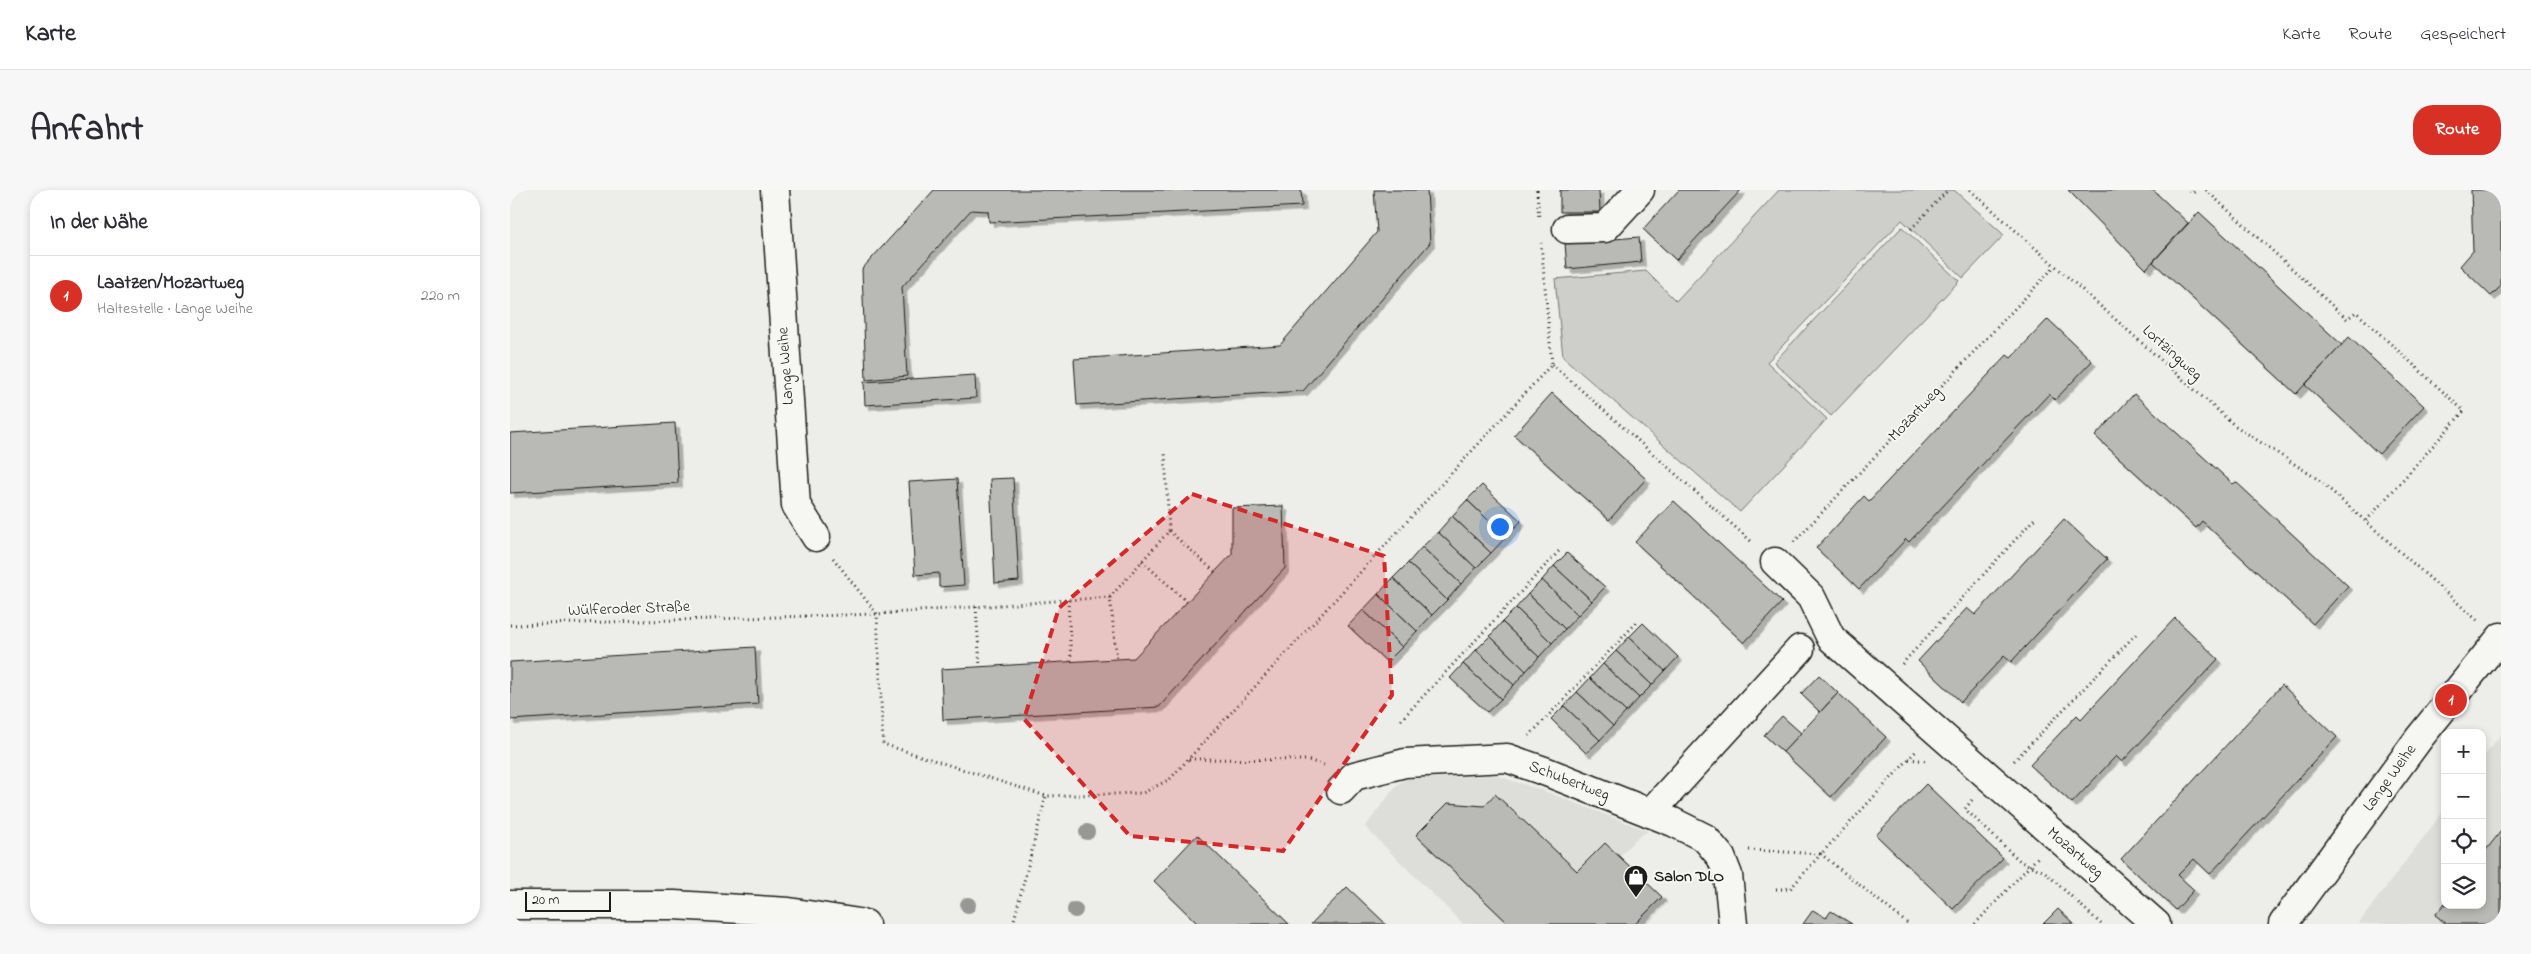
<!DOCTYPE html>
<html lang="de">
<meta charset="utf-8">
<style>
body{margin:0;font-family:"Indie Flower",sans-serif;background:#f7f7f7;color:#2b2b33}
.controls{position:absolute;right:15px;bottom:15px;display:grid;overflow:hidden;border-radius:10px;box-shadow:0 2px 8px #0003}
.controls button{width:45px;height:45px;display:grid;place-items:center;padding:0;border:0;border-bottom:1px solid #e1e1e2;background:#fff;color:#2b2b33;font:25px sans-serif}
.scale{position:absolute;left:15px;bottom:12px;width:86px;box-sizing:border-box;padding-left:5px;border:2px solid #1c1c1c;border-top:0;font-size:14px;line-height:18px;white-space:nowrap;color:#1c1c1c;-webkit-text-stroke:4px #f6f6f2;paint-order:stroke}
.you{position:absolute;left:989px;top:336px;width:18px;height:18px;margin:-12px;border:4px solid #fff;border-radius:50%;background:#1a73e8;box-shadow:0 0 0 8px #1a73e833}
.badge{display:grid;place-items:center;width:32px;height:32px;border-radius:50%;background:#d93025;color:#fff;font-size:16px;font-weight:700}
.pin{position:absolute;translate:-50% -50%;border:2px solid #fff;box-shadow:0 1px 5px #0006}
.list{margin:0;padding:0;list-style:none}
h2{display:flex;justify-content:space-between;align-items:center;height:65px;margin:0;padding:0 20px;font-size:21px}
h2 small{font-size:16px;font-weight:400;color:#7c7c81}
.list li{display:grid;grid-template-columns:32px 1fr auto;gap:15px;align-items:center;box-sizing:border-box;height:80px;padding:0 20px;border-top:1px solid #e1e1e2}
.list b{display:block;font-size:19px;white-space:nowrap}
.list p{margin:0;font-size:16px;white-space:nowrap;color:#7c7c81}
.list em{font-size:16px;font-style:normal;color:#7c7c81}
.icon{flex:none;width:28px;height:28px;fill:none;stroke:currentColor;stroke-width:2;stroke-linecap:round;stroke-linejoin:round}
.map{position:relative;flex:none;width:1991px;height:734px;overflow:hidden;border-radius:20px}
header{display:flex;align-items:center;gap:30px;box-sizing:border-box;height:70px;padding:0 25px;background:#fff;border-bottom:1px solid #e1e1e2}
header strong{font-size:24px}
nav{display:flex;gap:28px;margin-inline-start:auto;font-size:18px}
.intro{display:flex;align-items:center;justify-content:space-between;box-sizing:border-box;height:120px;padding:0 30px}
h1{margin:0;font-size:35px}
.button{padding:12px 22px;border-radius:20px;background:#d93025;color:#fff;font-size:18px;font-weight:700}
main{display:flex;gap:30px;padding:0 30px}
aside{flex:1;background:#fff;border-radius:20px;box-shadow:0 2px 8px #0003}
.map>svg:first-child{display:block}
</style>
<header>
<strong>Karte</strong>
<nav><a>Karte</a><a>Route</a><a>Gespeichert</a></nav>
</header>
<div class="intro"><h1>Anfahrt</h1><a class="button">Route</a></div>
<main>
<aside>
<h2>In der Nähe<small></small></h2>
<ul class="list">
<li><span class="badge">1</span><div><b>Laatzen/Mozartweg</b><p>Haltestelle · Lange Weihe</p></div><em>220 m</em></li>
</ul>
</aside>
<div class="map">
<svg width="1991" height="734" viewBox="0 0 1991 734">
<defs>
<filter id="shadow"><feDropShadow dx="4.5" dy="4.5" stdDeviation="0" flood-color="#0004"/></filter>
</defs>
<rect width="100%" height="100%" fill="#edede9"/>
<filter id="ink" filterUnits="userSpaceOnUse"><feTurbulence type="fractalNoise" baseFrequency=".02" numOctaves="2"/><feDisplacementMap in="SourceGraphic" scale="10" xChannelSelector="R" yChannelSelector="G"/><feConvolveMatrix kernelMatrix="1 2 1 2 8 2 1 2 1" color-interpolation-filters="sRGB"/></filter>
<g filter="url(#ink)">
<!-- built -->
<g fill="#ddddda">
<polygon points="1991,544 1991,734 1848,734 1935,619 1935,715 1972,715 1972,569"/>
<polygon points="984,585 1029,599 1138,641 1127,648 1109,667 1158,713 1138,734 953,734 855,637 886,596 895,589"/>
</g>
<!-- green -->
<g fill="#cececb" stroke="#757574">
<polygon points="1269,0 1444,0 1494,45 1453,88 1392,30 1257,172 1317,229 1230,322 1053,167 1045,89 1136,81 1166,111"/>
<polygon points="1392,37 1449,91 1321,226 1264,172"/>
</g>
<!-- building -->
<g fill="#b9b9b6" stroke="#1c1c1c" filter="url(#shadow)">
<polygon points="424,0 791,0 792,16 479,32 478,21 461,20 392,97 397,186 356,190 352,79"/>
<polygon points="864,0 917,0 920,53 793,201 567,215 564,169 770,155 867,42"/>
<polygon points="1050,0 1089,0 1090,22 1050,22"/>
<polygon points="1169,0 1231,0 1166,70 1133,39"/>
<polygon points="1558,0 1643,0 1678,33 1636,79"/>
<polygon points="1961,0 1991,0 1991,96 1981,106 1950,76 1963,61"/>
<polygon points="1689,22 1832,155 1786,204 1643,72"/>
<polygon points="1129,47 1131,72 1057,79 1055,53"/>
<polygon points="1538,129 1582,171 1545,210 1539,204 1399,352 1396,349 1349,399 1306,358 1354,306 1359,311 1497,165 1501,168"/>
<polygon points="1839,147 1914,216 1869,264 1795,195"/>
<polygon points="465,185 466,208 355,215 354,192"/>
<polygon points="1042,203 1136,289 1099,330 1004,245"/>
<polygon points="1624,204 1723,294 1726,292 1838,396 1803,434 1692,331 1686,338 1585,246"/>
<polygon points="165,233 168,293 0,303 0,243"/>
<polygon points="503,288 509,391 485,393 480,289"/>
<polygon points="447,289 454,395 429,397 429,383 405,385 399,292"/>
<polygon points="972,295 1011,331 996,347 957,310"/>
<polygon points="957,310 996,347 981,363 942,326"/>
<polygon points="1164,311 1272,412 1234,453 1125,352"/>
<polygon points="773,316 775,378 649,517 433,530 431,479 624,468 722,364 722,318"/>
<polygon points="942,326 981,363 966,378 928,342"/>
<polygon points="1554,329 1597,369 1501,472 1494,466 1451,512 1408,471 1457,418 1465,425"/>
<polygon points="928,342 966,378 951,394 912,357"/>
<polygon points="912,357 951,394 937,410 898,373"/>
<polygon points="1057,363 1095,397 1082,411 1044,376"/>
<polygon points="898,373 937,410 922,425 883,388"/>
<polygon points="1044,376 1082,411 1068,425 1032,390"/>
<polygon points="883,388 922,425 907,441 868,404"/>
<polygon points="1032,390 1068,425 1055,439 1018,404"/>
<polygon points="868,404 907,441 892,457 853,420"/>
<polygon points="1018,404 1055,439 1042,453 1006,418"/>
<polygon points="1006,418 1042,453 1029,467 992,432"/>
<polygon points="853,420 892,457 877,472 838,436"/>
<polygon points="1665,428 1708,469 1612,572 1606,566 1562,613 1520,575 1567,525 1571,529"/>
<polygon points="992,432 1029,467 1016,481 980,446"/>
<polygon points="1133,433 1168,467 1155,481 1119,447"/>
<polygon points="980,446 1016,481 1004,495 966,460"/>
<polygon points="1119,447 1155,481 1142,495 1106,461"/>
<polygon points="245,457 248,514 0,530 0,472"/>
<polygon points="966,460 1004,495 991,509 953,474"/>
<polygon points="1106,461 1142,495 1129,508 1093,474"/>
<polygon points="953,474 991,509 977,522 940,488"/>
<polygon points="1093,474 1129,508 1116,522 1080,488"/>
<polygon points="1309,485 1328,503 1310,522 1291,504"/>
<polygon points="1080,488 1116,522 1103,536 1067,502"/>
<polygon points="1772,495 1827,547 1700,684 1684,669 1668,685 1684,700 1666,720 1611,669"/>
<polygon points="1067,502 1103,536 1090,550 1054,516"/>
<polygon points="1328,503 1376,547 1321,607 1273,562"/>
<polygon points="1054,516 1090,550 1076,563 1041,529"/>
<polygon points="1272,526 1291,543 1273,562 1254,545"/>
<polygon points="1416,594 1493,668 1443,719 1366,645"/>
<polygon points="985,604 1067,681 1095,653 1152,707 1125,734 999,734 906,645 938,613 974,616"/>
<polygon points="1991,641 1991,734 1937,734 1925,725 1935,713 1935,715 1972,715 1972,665"/>
<polygon points="687,645 779,734 688,734 644,691"/>
<polygon points="837,697 876,734 801,734"/>
<polygon points="1548,719 1564,734 1533,734"/>
<polygon points="1303,720 1316,728 1321,721 1342,734 1293,734"/>
</g>
<g fill="none" stroke-linecap="round" stroke-linejoin="round">
<defs>
<g id="minor">
<polyline points="265,0 286,315 306,347"/>
<polyline points="1057,39 1095,38 1130,0"/>
<polyline points="1265,372 1301,407 1321,448 1646,734"/>
<polyline points="831,600 844,586 895,573 997,568 1037,582 1163,632 1195,648 1211,667 1218,685 1223,734"/>
<polyline points="1140,623 1290,459"/>
<polyline points="1773,734 1910,547 1991,447"/>
</g>
<polyline id="major" points="0,715 164,715 279,722 355,734"/>
</defs>
<!-- minor casing -->
<use href="#minor" stroke="#1c1c1c" stroke-width="31"/>
<!-- major casing -->
<use href="#major" stroke="#1c1c1c" stroke-width="31"/>
<!-- path -->
<g stroke="#1c1c1c" stroke-width="3" stroke-dasharray="1 4" stroke-linecap="butt">
<polyline points="1027,0 1029,29"/>
<polyline points="1460,0 1724,235 1809,290 1968,431"/>
<polyline points="1680,0 1683,3 1687,0"/>
<polyline points="1696,0 1837,129 1846,122 1954,221 1856,331"/>
<polyline points="1401,39 1438,0"/>
<polyline points="1042,174 1243,353"/>
<polyline points="659,341 705,382"/>
<polyline points="1284,352 1545,76"/>
<polyline points="323,368 367,424 373,554 536,606 633,603 660,589 1042,174 1031,53"/>
<polyline points="632,371 677,412"/>
<polyline points="600,407 607,470"/>
<polyline points="558,410 561,472"/>
<polyline points="466,417 470,477"/>
<polyline points="0,435 367,424 600,407 659,341 655,261"/>
<polyline points="1392,474 1526,327"/>
<polyline points="891,530 1050,360"/>
<polyline points="1019,546 1129,430"/>
<polyline points="679,569 797,570 814,575"/>
<polyline points="1399,569 1417,571"/>
<polyline points="1504,571 1627,443"/>
<polyline points="1462,610 1455,619 1511,672 1535,682 1591,734"/>
<polyline points="1239,660 1311,664 1407,560"/>
<polyline points="1266,699 1280,699 1311,664 1398,734"/>
<polyline points="503,734 536,606"/>
<polyline points="1465,734 1528,667"/>
</g>
<!-- minor -->
<use href="#minor" stroke="#f6f6f2" stroke-width="28"/>
<!-- major -->
<use href="#major" stroke="#f6f6f2" stroke-width="28"/>
</g>
<!-- trees -->
<g fill="#979795">
<circle cx="577" cy="642" r="8"/>
<circle cx="458" cy="715" r="8"/>
<circle cx="565" cy="720" r="8"/>
</g>
</g>
<!-- marked area -->
<path fill="#d62828" fill-opacity="0.2" stroke="#d62828" stroke-width="4" stroke-dasharray="10 6" stroke-linejoin="round" d="M682,304L874,366L882,505L773,661L620,646L514,529L549,418Z"/>
<!-- icons -->
<defs>
<symbol id="shop-pin" viewBox="-11 -11 22 30"><path d="M0 17L-7.5 6A9.5 9.5 0 1 1 7.5 6Z" fill="#1c1c1c" stroke="#f6f6f2"/><path d="M-5-2.5h2.3a2.7 3.5 0 0 1 5.4 0H5L5.5 6h-11ZM-1.5-2.5h3a1.5 2.3 0 0 0-3 0Z" fill="#fff"/></symbol>
</defs>
<g fill-rule="evenodd">
<use href="#shop-pin" x="1112" y="673" width="28" height="38"/>
</g>
<g text-anchor="middle" dominant-baseline="central" stroke-width="4" stroke-linejoin="round" paint-order="stroke">
<!-- street labels -->
<g font-size="16" fill="#1c1c1c" stroke="#f6f6f2">
<text transform="translate(1662 163) rotate(42)">Lortzingweg</text>
<text transform="translate(276 176) rotate(-94)">Lange Weihe</text>
<text transform="translate(1405 224) rotate(-47)">Mozartweg</text>
<text transform="translate(119 419) rotate(-2)">Wülferoder Straße</text>
<text transform="translate(1880 588) rotate(-54)">Lange Weihe</text>
<text transform="translate(1059 591) rotate(21)">Schubertweg</text>
<text transform="translate(1565 663) rotate(41)">Mozartweg</text>
</g>
<!-- poi labels -->
<g font-size="16" font-weight="bold" fill="#1c1c1c" stroke="#f6f6f2" text-anchor="start">
<text x="1144" y="687">Salon DLO</text>
</g>
</g>
</svg>
<div class="controls">
<button>+</button>
<button>−</button>
<button><svg class="icon" aria-label="locate" viewBox="0 0 24 24"><circle cx="12" cy="12" r="6"/><path d="M12 2v4M12 18v4M2 12h4M18 12h4"/></svg></button>
<button><svg class="icon" aria-label="layers" viewBox="0 0 24 24"><path d="M12 4l9 5-9 5-9-5zM3 14l9 5 9-5"/></svg></button>
</div>
<div class="scale">20 m</div>
<div class="you"></div>
<div class="pin badge" style="left:1941px;top:510px">1</div>
</div>
</main>
